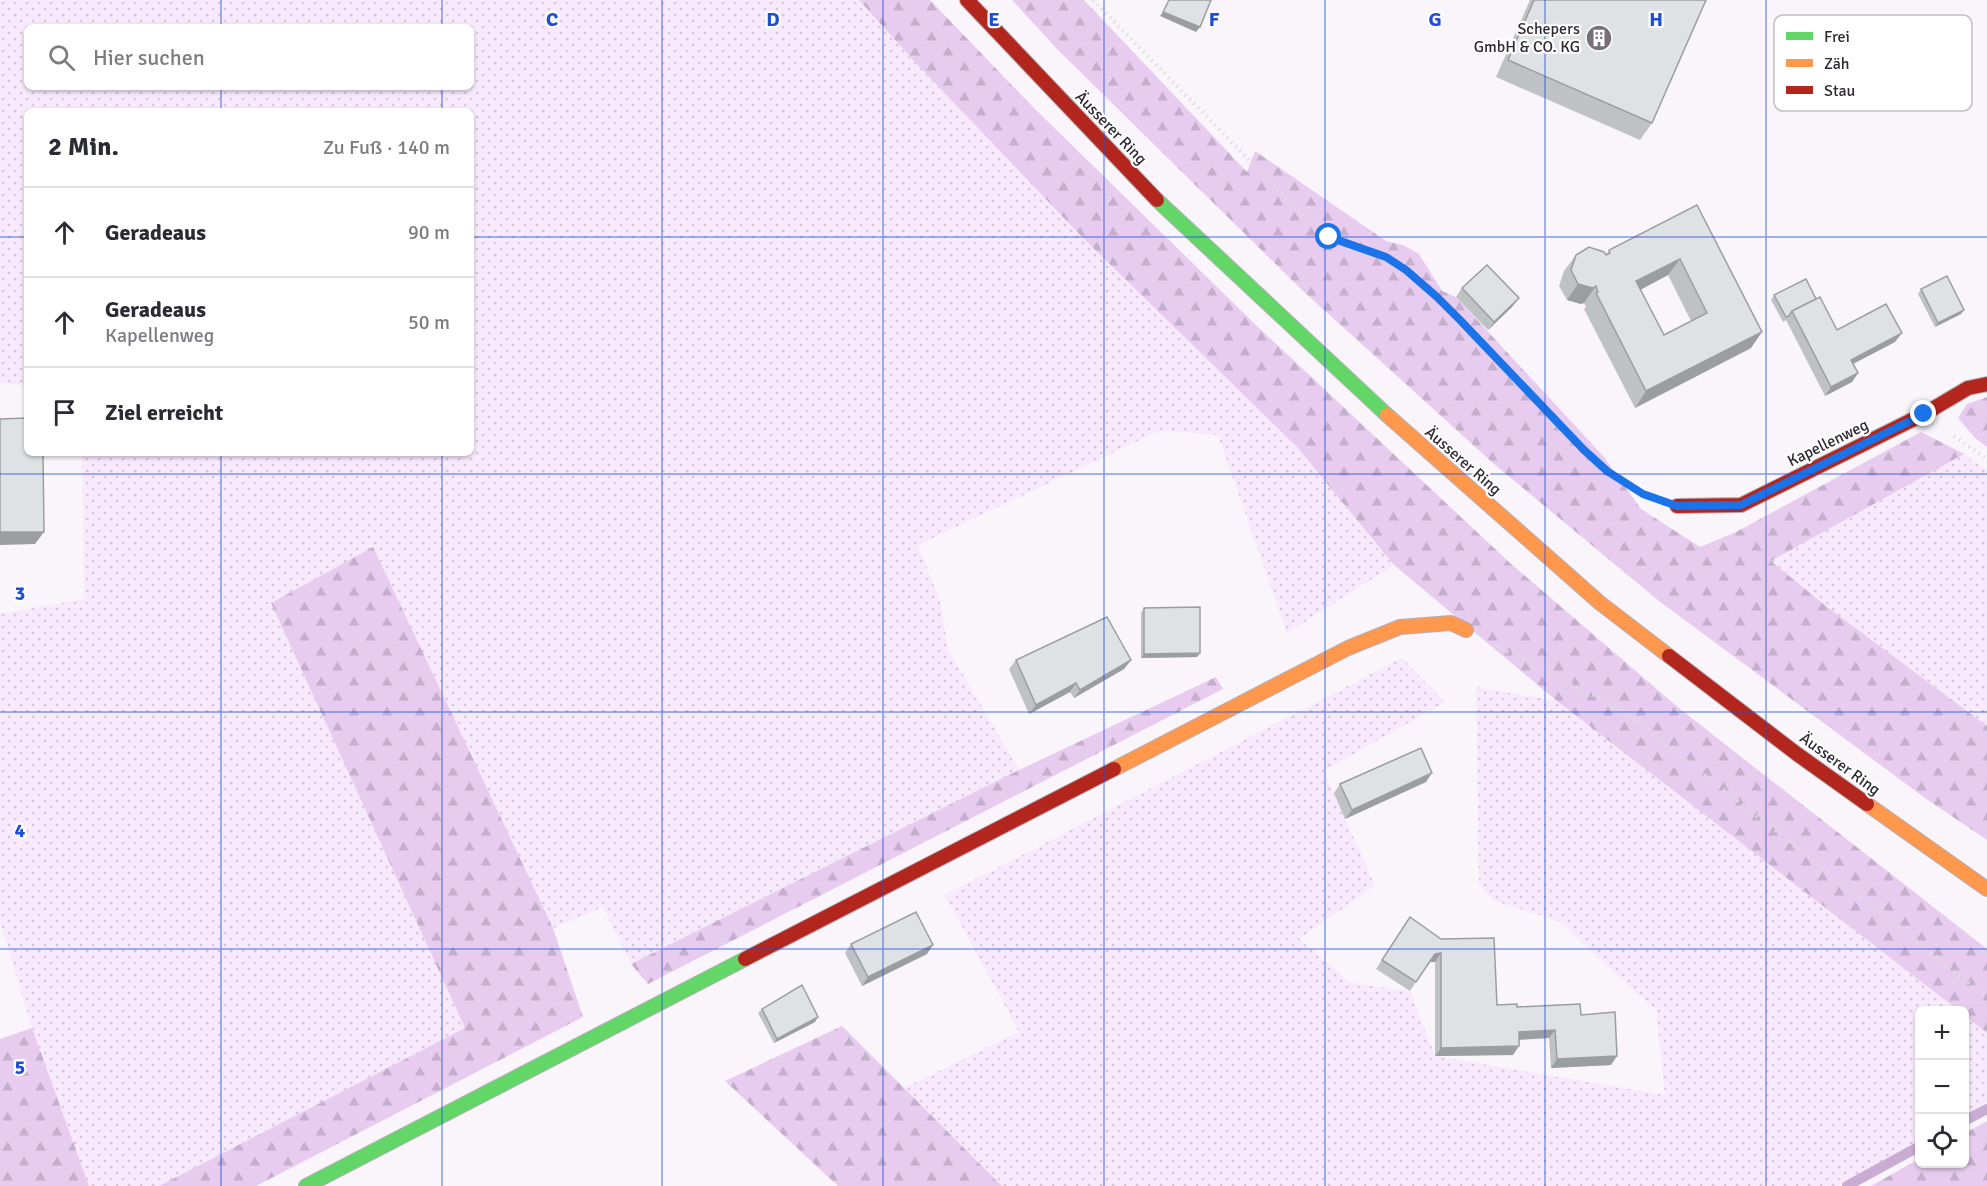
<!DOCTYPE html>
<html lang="de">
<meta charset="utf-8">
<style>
body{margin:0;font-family:Signika,sans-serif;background:#f7f7f7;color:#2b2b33}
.controls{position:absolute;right:18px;bottom:18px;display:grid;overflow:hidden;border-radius:9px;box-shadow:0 2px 4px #0004}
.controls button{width:54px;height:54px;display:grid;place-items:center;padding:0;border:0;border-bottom:2px solid #e1e1e2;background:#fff;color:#2b2b33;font:30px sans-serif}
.stop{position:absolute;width:18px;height:18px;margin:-14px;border:4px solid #1a73e8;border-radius:50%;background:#fff}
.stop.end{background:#1a73e8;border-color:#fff;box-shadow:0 2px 6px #0008}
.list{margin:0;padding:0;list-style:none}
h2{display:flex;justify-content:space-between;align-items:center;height:78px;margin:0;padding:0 24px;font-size:26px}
h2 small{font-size:20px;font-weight:400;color:#7c7c81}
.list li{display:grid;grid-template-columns:39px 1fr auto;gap:18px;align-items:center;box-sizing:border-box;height:90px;padding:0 24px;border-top:2px solid #e1e1e2}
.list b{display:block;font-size:22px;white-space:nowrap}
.list p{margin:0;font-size:20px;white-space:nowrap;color:#7c7c81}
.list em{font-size:20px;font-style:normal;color:#7c7c81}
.icon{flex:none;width:33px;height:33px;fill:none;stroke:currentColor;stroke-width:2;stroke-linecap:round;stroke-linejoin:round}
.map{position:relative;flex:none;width:1987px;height:1186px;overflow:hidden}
.search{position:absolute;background:#fff;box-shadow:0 2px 4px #0004;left:24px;top:24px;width:450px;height:66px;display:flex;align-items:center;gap:15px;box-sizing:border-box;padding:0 21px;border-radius:9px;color:#7c7c81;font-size:22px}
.panel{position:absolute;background:#fff;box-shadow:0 2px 4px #0004;left:24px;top:108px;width:450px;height:348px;border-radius:9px}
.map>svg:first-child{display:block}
</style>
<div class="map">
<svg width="1987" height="1186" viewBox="0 0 1987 1186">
<defs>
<pattern id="green-dots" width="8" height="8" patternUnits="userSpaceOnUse" patternTransform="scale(1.5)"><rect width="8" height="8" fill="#f8e9fd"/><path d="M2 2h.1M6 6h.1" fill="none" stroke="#d5c8d9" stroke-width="1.8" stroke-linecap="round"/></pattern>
<pattern id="forest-firs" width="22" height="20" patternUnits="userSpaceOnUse" patternTransform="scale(1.5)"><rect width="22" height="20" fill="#e7ccef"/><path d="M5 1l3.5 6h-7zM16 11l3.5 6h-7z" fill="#c6afcd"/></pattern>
</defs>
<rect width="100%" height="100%" fill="#f9f5fb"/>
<!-- green -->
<g fill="url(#green-dots)" fill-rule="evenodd">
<path d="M0,0H859L914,61L1082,237L1297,447L1394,565L1287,633L1218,435L1161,430L918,545L940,601L948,649L1019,770L631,964L603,907L553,928L373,547L271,603L465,1028L159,1186H89L32,1028L0,922V614L84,599L82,453H471V111H27V385L0,383ZM27,27H471V87H27Z"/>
<polygon points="1964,454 1987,471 1987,726 1822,603 1771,561"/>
<polygon points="1402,658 1445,702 1324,771 1375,886 1299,939 1351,983 1410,991 1435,1056 1665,1095 1656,1010 1558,921 1492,900 1479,884 1476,687 1557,701 1958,1010 1920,1010 1919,1140 1838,1186 1002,1186 904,1088 1019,1032 945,895"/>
<polygon points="1964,1016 1987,1033 1987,1102 1965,1115"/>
</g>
<!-- forest -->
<g fill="url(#forest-firs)">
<polygon points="859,0 930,0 1034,108 1260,329 1510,563 1680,709 1987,949 1987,1033 1965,1016 1964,1010 1958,1010 1557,701 1394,565 1297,447 1082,237 914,61"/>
<polygon points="1012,0 1084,0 1247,172 1255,151 1386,241 1403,245 1419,254 1442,291 1456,297 1604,457 1641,509 1700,547 1736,532 1921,432 1964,454 1771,561 1822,603 1987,726 1987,840 1925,798 1659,601 1494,464 1302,290 1057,49"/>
<polygon points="1987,397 1987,447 1975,438 1958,418 1967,404"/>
<polygon points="373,547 553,928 583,1017 256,1186 159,1186 465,1028 271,603"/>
<polygon points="1216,677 1223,689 648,984 631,964 1019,770"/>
<polygon points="842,1026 1002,1186 838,1186 725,1081"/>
<polygon points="32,1028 89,1186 0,1186 0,1039"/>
<polygon points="1987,1121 1987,1186 1871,1186 1919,1159 1920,1164 1964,1164 1965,1133"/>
</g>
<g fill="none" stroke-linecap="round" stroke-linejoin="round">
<!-- stream -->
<g stroke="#caabd4" stroke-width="10">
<polyline points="1964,1121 1987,1109"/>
<polyline points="1847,1186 1920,1146"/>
</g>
<defs>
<g id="fast">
<polyline points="1157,200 1387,415"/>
<polyline points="306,1186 745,959"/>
</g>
<g id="slow">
<polyline points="1387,415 1600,603 1669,656"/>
<polyline points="1114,769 1348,648 1400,627 1451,623 1466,630"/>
<polyline points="1867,804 1987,889"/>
</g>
<g id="jam">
<polyline points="967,0 1157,200"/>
<polyline points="1677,506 1741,505 1924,414 1968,388 1987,384"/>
<polyline points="1669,656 1797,754 1867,804"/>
<polyline points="745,959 1114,769"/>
</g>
</defs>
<!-- fast casing -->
<use href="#fast" stroke="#b4afb6" stroke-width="16"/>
<!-- slow casing -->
<use href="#slow" stroke="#b4afb6" stroke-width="16"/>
<!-- jam casing -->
<use href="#jam" stroke="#b4afb6" stroke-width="16"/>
<!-- path -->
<g stroke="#dfdde0" stroke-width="4" stroke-dasharray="1.5 4.5" stroke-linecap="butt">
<polyline points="1093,0 1301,213 1329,237 1386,257 1406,270 1460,319 1584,450 1607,470 1646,495"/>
<polyline points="1954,436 1987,459"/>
<polyline points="1496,646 1621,709 1987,997"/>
</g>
<!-- fast -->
<use href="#fast" stroke="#63d668" stroke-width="14"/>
<!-- slow -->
<use href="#slow" stroke="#ff974d" stroke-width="14"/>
<!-- jam -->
<use href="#jam" stroke="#b3261e" stroke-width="14"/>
</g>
<!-- wall -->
<g fill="#bfc2c4" fill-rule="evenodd">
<polygon points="1530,0 1706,0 1652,123 1640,140 1496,77"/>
<path d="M1697,205L1751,348L1635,408L1584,309L1586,307L1584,303L1581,304L1567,300L1559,286L1564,271L1576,255H1606L1609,250ZM1668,275L1691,321L1664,335L1640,290Z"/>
<polygon points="1462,288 1512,307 1488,330 1456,297"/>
<polygon points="1921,289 1961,314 1935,327 1918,294"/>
<polygon points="1774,295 1816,299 1837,330 1895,342 1853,364 1858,373 1852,382 1825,396 1786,320 1783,322 1771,300"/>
<polygon points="1144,608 1197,657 1141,658 1141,613"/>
<polygon points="1016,660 1131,660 1124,669 1074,698 1070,692 1029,714 1009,669"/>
<polygon points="1426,782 1345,819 1334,793 1340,784"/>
<polygon points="1410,917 1497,1005 1581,1015 1611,1065 1551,1068 1549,1038 1519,1040 1513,1055 1435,1056 1435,962 1429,962 1410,991 1376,969"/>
<polygon points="851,944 927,954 862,986 845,953"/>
<polygon points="762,1009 815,1022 774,1043 758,1013"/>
</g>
<!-- shaded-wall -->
<g fill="#9b9ea0">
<polygon points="1163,12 1200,27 1196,32 1160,16"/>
<polygon points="1680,259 1668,275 1625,298 1636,281"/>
<polygon points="1578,284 1596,286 1584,303 1581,304 1567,300"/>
<polygon points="1519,298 1512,307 1488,330 1494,322"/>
<polygon points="1964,310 1961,314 1935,327 1938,323"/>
<polygon points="1762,332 1751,348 1635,408 1646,391"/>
<polygon points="1902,333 1895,342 1845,368 1851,360"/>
<polygon points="1858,373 1852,382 1825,396 1831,387"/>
<polygon points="0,532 44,532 35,544 0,545"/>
<polygon points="1200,653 1197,657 1141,658 1144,654"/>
<polygon points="1131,660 1124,669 1074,698 1080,690"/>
<polygon points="1076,683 1070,692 1029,714 1036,705"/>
<polygon points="1432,773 1426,782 1345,819 1352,810"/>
<polygon points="933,945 927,954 862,986 868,977"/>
<polygon points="1441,953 1435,962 1429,962 1435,954"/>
<polygon points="818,1017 815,1022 774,1043 777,1039"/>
<polygon points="1555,1030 1549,1038 1512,1040 1519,1032"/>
<polygon points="1519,1046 1513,1055 1435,1056 1441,1048"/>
<polygon points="1617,1056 1611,1065 1551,1068 1557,1059"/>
</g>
<!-- building -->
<g fill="#dee2e4" stroke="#9b9ea0" stroke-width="1.5" fill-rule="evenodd">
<polygon points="1169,0 1211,0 1200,27 1163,12"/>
<polygon points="1534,0 1706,0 1652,123 1508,60"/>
<path d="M1697,205L1762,332L1646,391L1596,293L1598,292L1596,286L1593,288L1578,284L1571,270L1576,255L1589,247L1604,252L1606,255L1610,253L1609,250ZM1680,259L1707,313L1664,335L1636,281Z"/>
<polygon points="1487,265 1519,298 1494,322 1462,288"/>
<polygon points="1947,276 1964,310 1938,323 1921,289"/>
<polygon points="1806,279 1816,299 1792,311 1789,316 1786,317 1774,295"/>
<polygon points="1820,297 1837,330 1886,304 1902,333 1851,360 1858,373 1831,387 1792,311"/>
<polygon points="27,418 27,453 43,453 44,532 0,532 0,419"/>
<polygon points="1200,607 1200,653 1144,654 1144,608"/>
<polygon points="1107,617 1131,660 1080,690 1076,683 1036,705 1016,660"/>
<polygon points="1421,748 1432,773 1352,810 1340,784"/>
<polygon points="916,912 933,945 868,977 851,944"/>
<polygon points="1410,917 1441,939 1494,938 1497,1005 1517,1004 1517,1007 1580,1004 1581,1015 1615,1012 1617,1056 1557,1059 1555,1030 1519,1032 1519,1046 1441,1048 1441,953 1435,954 1416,982 1382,960"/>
<polygon points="802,985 818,1017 777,1039 762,1009"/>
</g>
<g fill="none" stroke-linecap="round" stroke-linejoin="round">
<!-- route -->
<polyline stroke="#1a73e8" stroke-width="8" points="1329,237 1386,257 1406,270 1437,297 1460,320 1584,450 1607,471 1643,494 1677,506 1741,505 1924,414"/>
</g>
<!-- grid -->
<path fill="none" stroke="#1d4ed8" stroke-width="1.5" stroke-opacity="0.55" d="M221,0V27M442,0V27M662,0V1186M883,0V1186M1104,0V1186M1325,0V1186M1545,0V1186M1766,0V1186M221,87V111M442,87V111M0,237H27M471,237H1987M221,453V1186M442,453V1186M0,474H1987M0,712H1987M0,949H1987"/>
<!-- icons -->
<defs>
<symbol id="building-disc" viewBox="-11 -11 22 22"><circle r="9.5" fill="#767078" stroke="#fff"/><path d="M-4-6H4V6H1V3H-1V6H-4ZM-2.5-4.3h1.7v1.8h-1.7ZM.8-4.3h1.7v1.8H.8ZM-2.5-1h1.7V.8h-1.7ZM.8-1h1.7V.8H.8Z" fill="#fff"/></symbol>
</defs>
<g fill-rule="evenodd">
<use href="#building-disc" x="1584" y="23" width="30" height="30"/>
</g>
<g text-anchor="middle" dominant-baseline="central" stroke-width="4.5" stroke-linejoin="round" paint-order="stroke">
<!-- poi labels -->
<g font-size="16" fill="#2f2931" stroke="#fff" text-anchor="end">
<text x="1580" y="29">Schepers<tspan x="1580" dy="18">GmbH &amp; CO. KG</tspan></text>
</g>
<!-- street labels -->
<g font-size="16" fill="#2f2931" stroke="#fff">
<text transform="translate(1111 128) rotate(46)">Äusserer Ring</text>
<text transform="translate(1828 443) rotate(-26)">Kapellenweg</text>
<text transform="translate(1463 461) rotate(41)">Äusserer Ring</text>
<text transform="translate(1840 764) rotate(36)">Äusserer Ring</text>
</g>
</g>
<!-- legend -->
<rect x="1774" y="15" width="198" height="96" rx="9" fill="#fff" stroke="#c1bfc1" stroke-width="1.5"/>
<rect x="1786" y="32" width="27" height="8" fill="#63d668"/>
<rect x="1786" y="59" width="27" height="8" fill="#ff974d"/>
<rect x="1786" y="86" width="27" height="8" fill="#b3261e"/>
<g font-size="16" fill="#2f2931">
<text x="1824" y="42">Frei</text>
<text x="1824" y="69">Zäh</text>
<text x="1824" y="96">Stau</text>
</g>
<g font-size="20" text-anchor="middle" font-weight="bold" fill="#1d4ed8" stroke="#fff" stroke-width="4.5" stroke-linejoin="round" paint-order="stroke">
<text x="552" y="26">C</text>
<text x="773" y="26">D</text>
<text x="994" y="26">E</text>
<text x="1214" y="26">F</text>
<text x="1435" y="26">G</text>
<text x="1656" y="26">H</text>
<text x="20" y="600">3</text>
<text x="20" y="837">4</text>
<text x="20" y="1074">5</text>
</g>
</svg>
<div class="controls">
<button>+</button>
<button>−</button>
<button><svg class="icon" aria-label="locate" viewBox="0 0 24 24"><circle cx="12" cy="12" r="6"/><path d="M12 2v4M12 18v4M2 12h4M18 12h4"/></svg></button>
</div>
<div class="stop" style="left:1329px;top:237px"></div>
<div class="stop end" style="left:1924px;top:414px"></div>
<div class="search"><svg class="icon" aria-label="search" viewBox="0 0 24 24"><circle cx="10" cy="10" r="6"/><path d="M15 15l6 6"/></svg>Hier suchen</div>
<section class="panel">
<h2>2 Min.<small>Zu Fuß · 140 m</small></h2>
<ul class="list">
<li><svg class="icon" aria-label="ahead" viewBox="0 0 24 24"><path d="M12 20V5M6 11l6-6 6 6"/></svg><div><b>Geradeaus</b></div><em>90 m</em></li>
<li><svg class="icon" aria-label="ahead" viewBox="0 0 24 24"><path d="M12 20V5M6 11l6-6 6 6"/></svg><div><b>Geradeaus</b><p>Kapellenweg</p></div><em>50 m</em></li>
<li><svg class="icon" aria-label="arrive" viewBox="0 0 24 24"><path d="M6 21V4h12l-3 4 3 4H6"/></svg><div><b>Ziel erreicht</b></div></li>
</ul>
</section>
</div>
